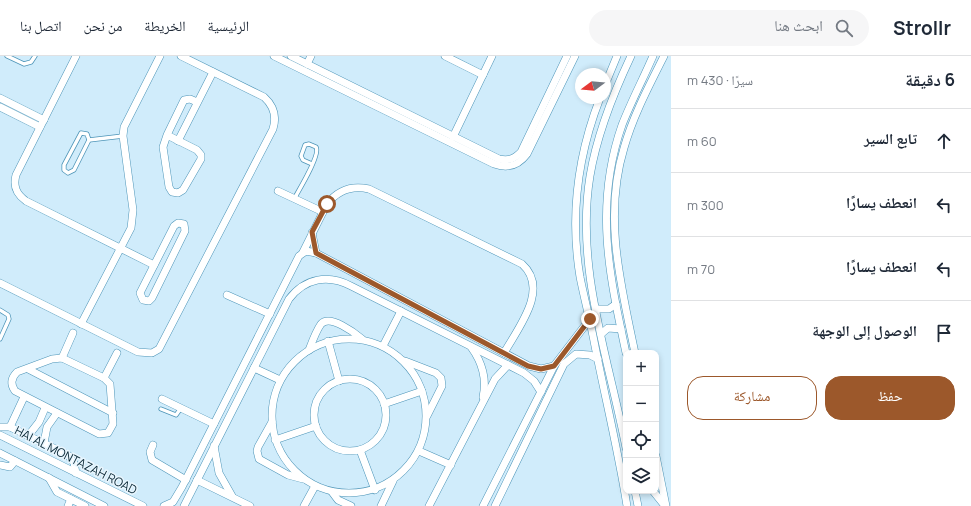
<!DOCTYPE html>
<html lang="ar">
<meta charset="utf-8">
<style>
body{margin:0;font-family:Manrope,"Noto Naskh Arabic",sans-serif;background:#f6f6f7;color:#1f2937;direction:rtl}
.controls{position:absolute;right:12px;bottom:12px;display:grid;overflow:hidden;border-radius:8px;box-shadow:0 2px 6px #0003}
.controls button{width:36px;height:36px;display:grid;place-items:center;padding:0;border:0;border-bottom:1px solid #e0e1e3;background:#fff;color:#1f2937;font:20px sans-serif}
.compass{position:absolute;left:575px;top:12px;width:36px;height:36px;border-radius:50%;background:#fff;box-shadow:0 2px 6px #0003;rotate:254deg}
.stop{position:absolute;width:12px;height:12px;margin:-9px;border:3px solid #9c582b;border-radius:50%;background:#fff}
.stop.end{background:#9c582b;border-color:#fff;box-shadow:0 1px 4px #0008}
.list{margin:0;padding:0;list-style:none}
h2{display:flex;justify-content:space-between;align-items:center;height:52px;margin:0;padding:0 16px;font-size:17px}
h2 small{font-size:13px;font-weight:400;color:#747a83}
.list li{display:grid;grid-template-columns:26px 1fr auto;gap:12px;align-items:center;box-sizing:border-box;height:64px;padding:0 16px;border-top:1px solid #e0e1e3}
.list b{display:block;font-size:15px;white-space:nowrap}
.list em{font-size:13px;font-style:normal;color:#747a83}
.actions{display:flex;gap:8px;padding:12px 16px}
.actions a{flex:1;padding:9px 0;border:1px solid #9c582b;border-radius:16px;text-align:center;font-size:14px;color:#9c582b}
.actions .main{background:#9c582b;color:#fff}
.icon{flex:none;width:22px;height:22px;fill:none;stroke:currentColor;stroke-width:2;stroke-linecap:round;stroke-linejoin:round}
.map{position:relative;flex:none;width:671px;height:450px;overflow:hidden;direction:ltr}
header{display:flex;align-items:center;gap:24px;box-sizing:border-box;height:56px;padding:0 20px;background:#fff;border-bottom:1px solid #e0e1e3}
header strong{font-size:19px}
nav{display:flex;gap:22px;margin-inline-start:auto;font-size:14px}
.search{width:280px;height:36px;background:#f6f6f7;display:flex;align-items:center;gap:10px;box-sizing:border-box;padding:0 14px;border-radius:22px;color:#747a83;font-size:15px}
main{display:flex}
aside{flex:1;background:#fff}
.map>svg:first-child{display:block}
</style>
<header>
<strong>Strollr</strong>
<div class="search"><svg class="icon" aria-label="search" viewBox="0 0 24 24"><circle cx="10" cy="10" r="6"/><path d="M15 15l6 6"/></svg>ابحث هنا</div>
<nav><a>الرئيسية</a><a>الخريطة</a><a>من نحن</a><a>اتصل بنا</a></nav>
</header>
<main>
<aside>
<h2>6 دقيقة<small>سيرًا · 430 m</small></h2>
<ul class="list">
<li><svg class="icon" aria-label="ahead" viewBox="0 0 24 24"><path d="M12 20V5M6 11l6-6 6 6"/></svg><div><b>تابع السير</b></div><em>60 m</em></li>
<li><svg class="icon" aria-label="left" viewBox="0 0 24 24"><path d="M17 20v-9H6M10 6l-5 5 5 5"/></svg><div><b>انعطف يسارًا</b></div><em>300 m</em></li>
<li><svg class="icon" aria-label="left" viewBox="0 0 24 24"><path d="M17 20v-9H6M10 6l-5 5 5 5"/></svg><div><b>انعطف يسارًا</b></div><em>70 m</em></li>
<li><svg class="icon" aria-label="arrive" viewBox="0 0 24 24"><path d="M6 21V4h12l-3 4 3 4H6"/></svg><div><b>الوصول إلى الوجهة</b></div></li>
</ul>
<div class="actions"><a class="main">حفظ</a><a>مشاركة</a></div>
</aside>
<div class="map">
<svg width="671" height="450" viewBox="0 0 671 450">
<rect width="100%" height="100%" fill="#d0ecfb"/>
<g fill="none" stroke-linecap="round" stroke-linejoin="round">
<defs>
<g id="lane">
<polyline points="7,0 24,8 31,6 35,0"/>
<polygon points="81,77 87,78 89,84 74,114 68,117 64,114 64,109"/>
<polyline points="89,84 123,80"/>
<path d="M294,143C299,134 321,98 316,91L309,88L305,89L301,100L303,104L312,108"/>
<polyline points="0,254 8,259 9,263 0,283"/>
<polyline points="161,353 176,359 181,352"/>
</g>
<g id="street">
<path d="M76,0L16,119C13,130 16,138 26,145L154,209"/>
<path d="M274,0L494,108C508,113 518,110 527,98L575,0"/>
<path d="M291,0L499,103C509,105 514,103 521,96L567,0"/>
<polyline points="445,0 483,19"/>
<polyline points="307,8 311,0"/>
<polyline points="605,29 617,0"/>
<polyline points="0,42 44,64"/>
<path d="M600,42C578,99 570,161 580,221C584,241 589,260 593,280C604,337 618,393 627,450"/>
<polyline points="0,51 40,71"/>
<polyline points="167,79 163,91 169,131 172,136 178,137 183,134 201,103 201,99 197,94 167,79 184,44 190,43 197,46"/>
<polyline points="453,81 492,0"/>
<polyline points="178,85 213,16"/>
<polyline points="278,135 323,156"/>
<polygon points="178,167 184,168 185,175 152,242 149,245 143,244 140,237 174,170"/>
<polyline points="312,177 316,197"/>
<path d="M303,196L327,148C338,134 352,129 369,133L522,208C550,233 518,272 504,297"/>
<path d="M0,227L138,296L152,297L159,293L273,73C277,60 274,50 264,41L181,0"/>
<polyline points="227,239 270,258"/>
<polyline points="596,253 609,253 616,248"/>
<polyline points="81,268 131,172 133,154 123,80 124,71 160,0"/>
<polyline points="601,278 608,272 621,273"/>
<circle cx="349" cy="360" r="77"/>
<polyline points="328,285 339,325"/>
<polyline points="383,290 401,255"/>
<path d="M471,291C482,306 487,323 483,341"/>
<path d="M309,294C312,286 316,275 321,268C330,258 355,277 362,283"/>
<path d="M626,297C609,218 594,149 622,69C631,46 643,23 653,0"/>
<path d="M635,297C621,229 603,161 624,92C633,60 649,30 664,0"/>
<path d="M62,302L104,322L110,328L113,368L108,377L99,378L15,335C10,328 11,322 17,316L52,303Z"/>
<polyline points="62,302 73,277"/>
<polyline points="405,305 436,317 441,322 442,330 427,360"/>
<polyline points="254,312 280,324"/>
<polyline points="28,313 113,357"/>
<polyline points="104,322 117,297"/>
<circle cx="350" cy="359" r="36"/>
<polyline points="162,343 214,368"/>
<polyline points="384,348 422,335"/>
<polyline points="272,366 258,391 257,395 259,403 288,419 303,423"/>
<polyline points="0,371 10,371 68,399 74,407 76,417"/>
<polyline points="10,371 24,341"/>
<polyline points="0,379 143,450"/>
<polyline points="28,380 39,366 45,352"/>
<polyline points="275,384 316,370"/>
<polyline points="44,387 47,371 57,357"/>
<polyline points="153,389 150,396 152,404 186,424"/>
<polyline points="214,390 219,417 232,440"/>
<path d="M626,392C609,303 575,212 590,120C597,78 613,38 631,0"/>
<polyline points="360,394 375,434"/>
<polyline points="419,395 451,409"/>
<polyline points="0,397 104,450"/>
<polyline points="656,400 666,450"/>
<polyline points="0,409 10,411 15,405"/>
<polyline points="49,422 57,436 85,450"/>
<polyline points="197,424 250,450"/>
<polyline points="635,435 638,450"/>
<polyline points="653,435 665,450"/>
<polyline points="332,436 338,444 351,450"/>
<polyline points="68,450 71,443"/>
<polyline points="164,450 173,446 182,431 299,200 306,195 316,197 529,310 541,313 554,310"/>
<path d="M184,450L289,243C305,222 328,218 351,230L524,317L534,325L541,336"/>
<polyline points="304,450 315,430"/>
<polyline points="381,450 393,425"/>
<polyline points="429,450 495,323 508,309"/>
<polyline points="483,450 554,310 590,263"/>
<polyline points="495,450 564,308 576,298 590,299 598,303"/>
</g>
</defs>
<!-- lane casing -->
<use href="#lane" stroke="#4d95b8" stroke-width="5"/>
<!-- street casing -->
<use href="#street" stroke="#4d95b8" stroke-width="8"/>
<!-- lane -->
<use href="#lane" stroke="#fff" stroke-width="3.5"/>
<!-- street -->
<use href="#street" stroke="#fff" stroke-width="7"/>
</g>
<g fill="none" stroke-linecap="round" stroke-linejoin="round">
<!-- route -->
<polyline stroke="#9c582b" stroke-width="5" points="327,148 312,176 316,197 528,310 541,313 554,310 590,263"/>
</g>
<g text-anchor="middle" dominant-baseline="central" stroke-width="3" stroke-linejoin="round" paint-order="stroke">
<!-- street labels -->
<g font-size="12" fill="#052432" stroke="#e9f6fe">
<text transform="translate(76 404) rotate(27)">HAI AL MONTAZAH ROAD</text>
</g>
</g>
</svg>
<div class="controls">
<button>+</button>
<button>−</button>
<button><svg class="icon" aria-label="locate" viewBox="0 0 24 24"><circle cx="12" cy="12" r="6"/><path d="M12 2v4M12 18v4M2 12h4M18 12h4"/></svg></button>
<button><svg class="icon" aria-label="layers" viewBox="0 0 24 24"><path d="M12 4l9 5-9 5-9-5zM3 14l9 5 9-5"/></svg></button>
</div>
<svg class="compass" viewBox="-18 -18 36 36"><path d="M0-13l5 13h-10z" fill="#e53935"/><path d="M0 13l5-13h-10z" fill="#747a83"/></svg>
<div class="stop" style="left:327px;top:148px"></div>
<div class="stop end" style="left:590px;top:263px"></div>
</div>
</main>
